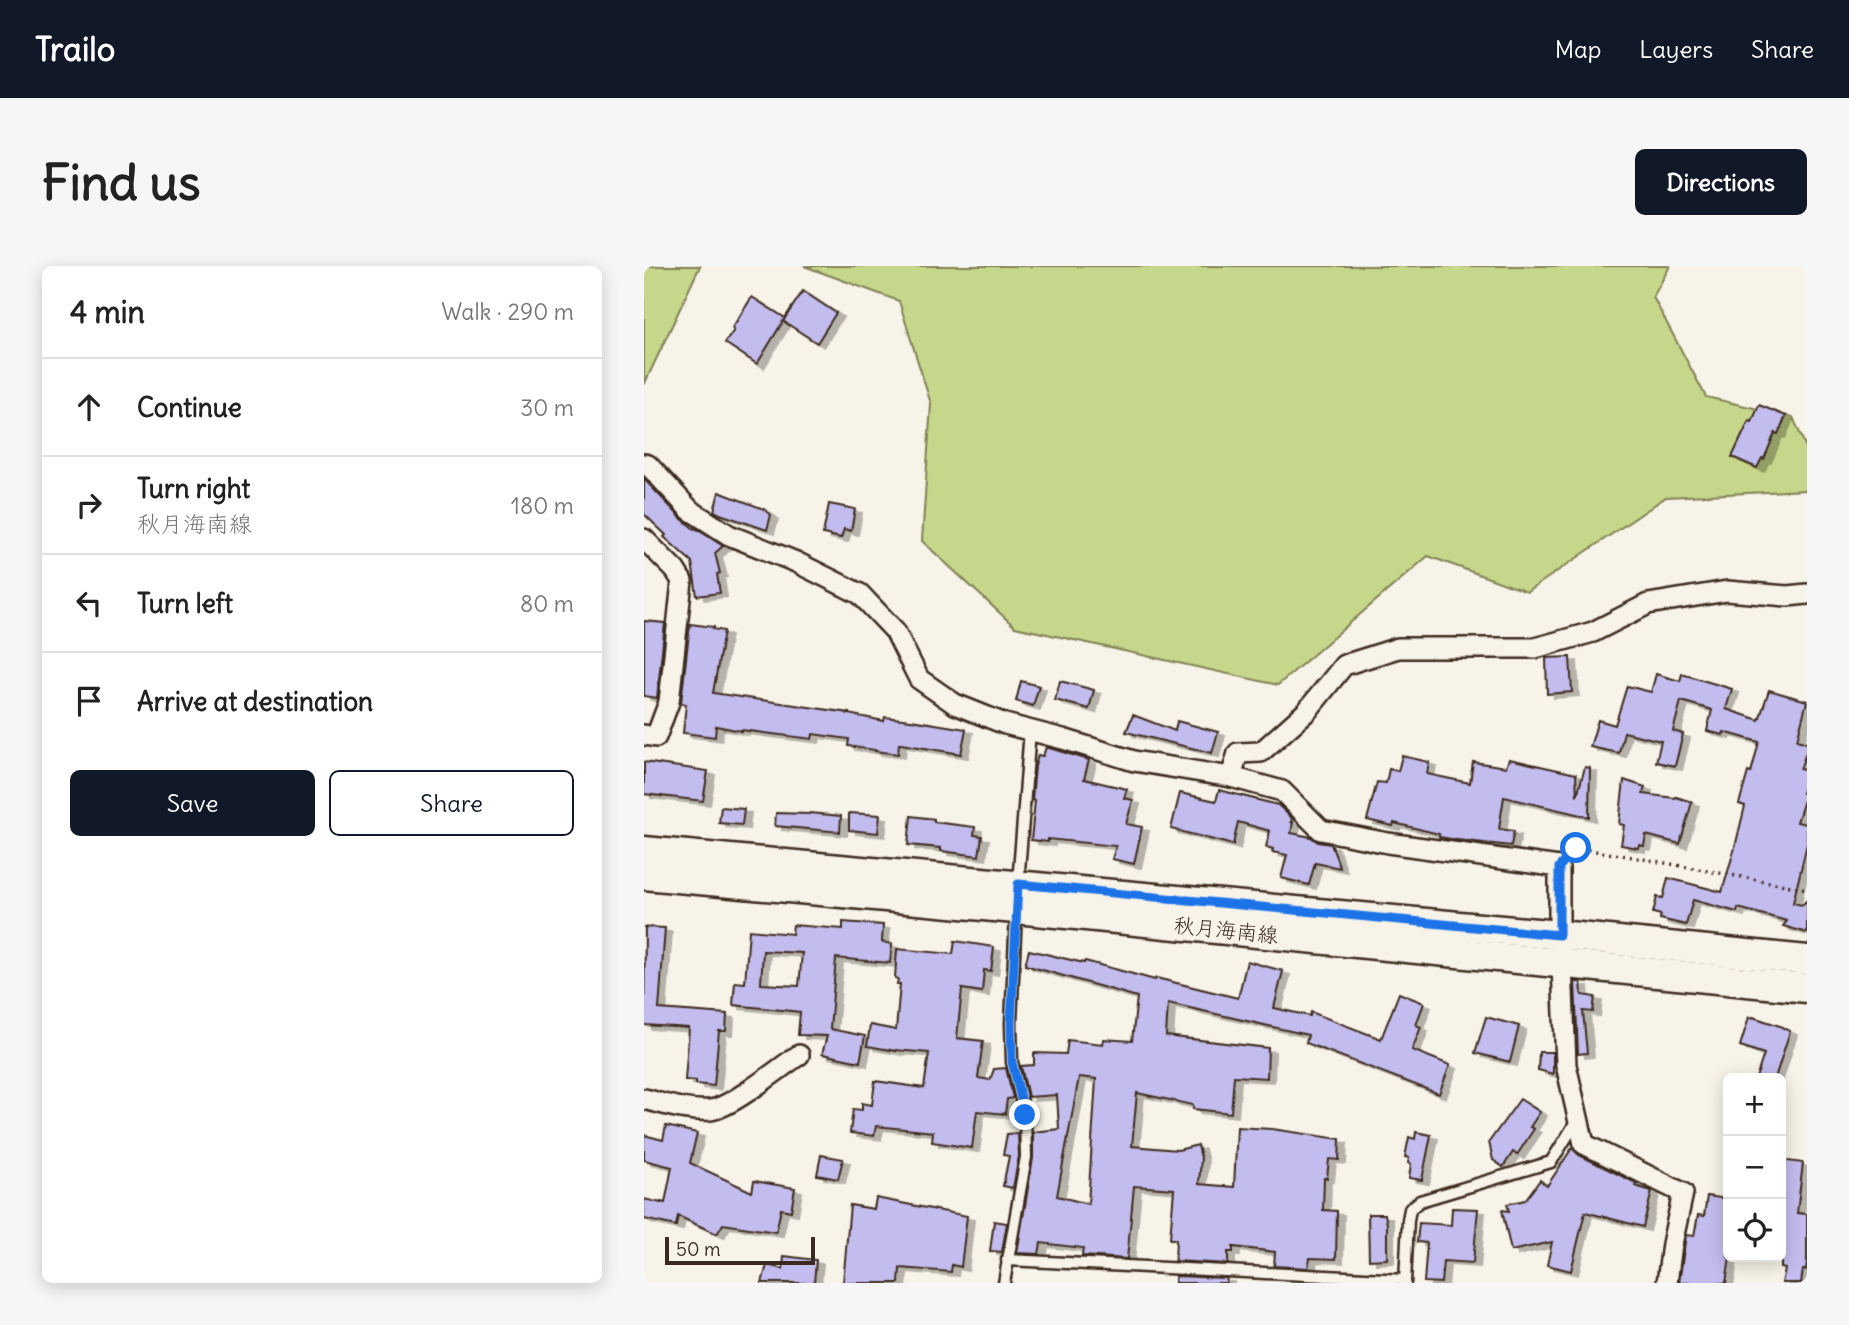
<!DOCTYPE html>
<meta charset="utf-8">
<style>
body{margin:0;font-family:Delius,"Klee One",sans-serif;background:#f6f6f6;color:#222}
.controls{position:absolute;right:21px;bottom:21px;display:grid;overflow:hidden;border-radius:10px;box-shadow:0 4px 18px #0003}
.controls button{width:63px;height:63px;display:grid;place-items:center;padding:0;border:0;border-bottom:2px solid #e0e0e0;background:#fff;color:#222;font:35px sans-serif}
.scale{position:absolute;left:21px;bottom:18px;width:150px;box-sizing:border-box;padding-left:7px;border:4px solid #3b2a1e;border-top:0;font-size:19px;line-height:24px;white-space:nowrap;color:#3b2a1e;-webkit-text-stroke:5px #f7f3e8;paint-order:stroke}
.stop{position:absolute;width:21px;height:21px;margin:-16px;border:5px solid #1a73e8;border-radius:50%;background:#fff}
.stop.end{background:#1a73e8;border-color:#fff;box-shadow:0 2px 7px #0008}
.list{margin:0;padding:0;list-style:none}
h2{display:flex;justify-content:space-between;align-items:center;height:91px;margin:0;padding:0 28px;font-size:30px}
h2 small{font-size:23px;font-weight:400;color:#767676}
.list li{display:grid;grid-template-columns:46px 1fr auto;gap:21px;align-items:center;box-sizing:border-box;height:98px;padding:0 28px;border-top:2px solid #e0e0e0}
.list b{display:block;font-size:26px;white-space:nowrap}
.list p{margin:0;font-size:23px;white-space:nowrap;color:#767676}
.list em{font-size:23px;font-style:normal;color:#767676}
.actions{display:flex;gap:14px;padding:21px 28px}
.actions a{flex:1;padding:16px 0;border:2px solid #111827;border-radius:10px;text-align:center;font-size:24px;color:#111827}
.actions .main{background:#111827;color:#fff}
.icon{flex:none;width:38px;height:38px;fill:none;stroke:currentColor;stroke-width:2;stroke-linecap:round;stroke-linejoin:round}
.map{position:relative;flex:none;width:1163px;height:1017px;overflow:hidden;border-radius:10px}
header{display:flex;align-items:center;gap:42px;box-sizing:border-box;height:98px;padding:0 35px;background:#111827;color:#fff}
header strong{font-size:33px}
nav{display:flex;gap:38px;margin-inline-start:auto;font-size:24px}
.intro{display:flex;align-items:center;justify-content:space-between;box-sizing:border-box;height:168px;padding:0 42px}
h1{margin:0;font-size:49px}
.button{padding:18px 32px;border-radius:10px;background:#111827;color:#fff;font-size:24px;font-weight:700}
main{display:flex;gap:42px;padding:0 42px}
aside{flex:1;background:#fff;border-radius:10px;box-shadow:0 4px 18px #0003}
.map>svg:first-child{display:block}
</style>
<header>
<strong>Trailo</strong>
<nav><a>Map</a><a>Layers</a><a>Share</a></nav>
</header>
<div class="intro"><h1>Find us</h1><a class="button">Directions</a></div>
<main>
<aside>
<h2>4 min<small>Walk · 290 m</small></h2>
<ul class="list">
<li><svg class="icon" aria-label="ahead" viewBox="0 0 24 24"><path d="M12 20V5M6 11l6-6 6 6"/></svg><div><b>Continue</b></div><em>30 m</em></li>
<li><svg class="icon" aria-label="right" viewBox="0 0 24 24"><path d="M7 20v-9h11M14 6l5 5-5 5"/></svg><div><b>Turn right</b><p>秋月海南線</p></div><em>180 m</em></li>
<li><svg class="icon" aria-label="left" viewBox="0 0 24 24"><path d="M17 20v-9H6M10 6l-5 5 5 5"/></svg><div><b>Turn left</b></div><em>80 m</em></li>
<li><svg class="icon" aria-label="arrive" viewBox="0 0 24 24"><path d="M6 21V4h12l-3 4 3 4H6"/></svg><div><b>Arrive at destination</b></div></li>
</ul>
<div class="actions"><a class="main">Save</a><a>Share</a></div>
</aside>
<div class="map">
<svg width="1163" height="1017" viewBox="0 0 1163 1017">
<defs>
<filter id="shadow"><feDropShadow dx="7" dy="4" stdDeviation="0" flood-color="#0004"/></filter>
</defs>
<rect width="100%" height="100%" fill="#f7f3e8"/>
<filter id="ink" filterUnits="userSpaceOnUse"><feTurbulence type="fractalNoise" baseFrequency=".0143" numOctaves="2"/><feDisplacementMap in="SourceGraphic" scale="14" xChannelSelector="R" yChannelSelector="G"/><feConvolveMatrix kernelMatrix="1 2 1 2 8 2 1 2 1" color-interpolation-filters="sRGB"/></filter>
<g filter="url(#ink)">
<!-- green -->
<g fill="#c6d78b" stroke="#808054" stroke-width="2">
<polygon points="0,0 56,0 0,119"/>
<polygon points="160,0 1026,0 1009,31 1062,131 1149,151 1163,184 1163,224 1022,231 883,326 784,290 634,419 371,361 278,275 287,138 255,35"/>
</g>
<!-- building -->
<g fill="#c3bcee" stroke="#3b2a1e" stroke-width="2" fill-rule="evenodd" filter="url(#shadow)">
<polygon points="159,25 192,47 173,77 139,55"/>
<polygon points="108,31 141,52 113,98 81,77 90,64 88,62"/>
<polygon points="1115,139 1142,150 1134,168 1131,167 1120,193 1118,192 1113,202 1088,191 1105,155 1108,156"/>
<polygon points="0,213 37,252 50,263 51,262 79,280 71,287 76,307 73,308 76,327 53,330 48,296 20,271 22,269 0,248"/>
<polygon points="75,226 120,243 127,249 123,264 76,248 70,245"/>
<polygon points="185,238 211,243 207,265 200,263 197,272 179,268"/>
<polygon points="0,355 21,357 13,432 0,430"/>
<polygon points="46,358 70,361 69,363 80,365 69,427 205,447 204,448 240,455 241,451 267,454 322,463 317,488 257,478 255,478 254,488 231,485 231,484 204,480 205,473 169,468 168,473 97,464 97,465 72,460 71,471 39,467 42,438 37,437"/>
<polygon points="926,391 928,426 903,428 902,392"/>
<polygon points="1012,408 1036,415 1038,408 1088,423 1082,443 1115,454 1125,424 1163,435 1153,474 1163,477 1163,484 1156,503 1163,505 1163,512 1158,527 1162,528 1153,556 1163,558 1163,578 1149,637 1158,639 1163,634 1163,667 1139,660 1143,655 1094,642 1093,646 1049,634 1042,659 1016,653 1017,649 1009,647 1013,631 1019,632 1024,612 1078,626 1091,581 1101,540 1095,538 1104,506 1107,507 1115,476 1080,466 1079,469 1063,465 1068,444 1037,435 1029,465 1039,468 1031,500 1012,496 1017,475 980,466 975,487 946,481 954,454 971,459 983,420 1007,426"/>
<polygon points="377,415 395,420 389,440 372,435"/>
<polygon points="416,415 450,424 445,443 411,434"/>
<polygon points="489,449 531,465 533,455 574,466 568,487 482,466"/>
<polygon points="402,481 445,494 440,513 483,523 480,532 489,534 482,558 498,561 490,598 468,593 472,580 404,573 404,576 387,574 391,535 388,534 391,500 394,489 399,490"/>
<polygon points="758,490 785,496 783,508 826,517 829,496 862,501 865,493 932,508 933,530 941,501 946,502 945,551 860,531 855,563 870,565 867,580 813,574 795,571 795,568 750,557 749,560 723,554 733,516 742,517 745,503 754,505"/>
<polygon points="0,496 64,505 59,535 0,528"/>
<polygon points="980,514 1001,521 999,528 1031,532 1032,531 1048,536 1036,578 1002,569 1000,580 995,579 994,582 977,579 980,559 975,558"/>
<polygon points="575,524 634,539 648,552 647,556 649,556 647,567 667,571 674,576 687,578 696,602 671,597 665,619 637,612 643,589 628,586 629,583 622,581 626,565 594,556 589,579 527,563 536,527 572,535"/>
<polygon points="77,541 100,543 98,559 75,557"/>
<polygon points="132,547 165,548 166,547 197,550 196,566 131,560"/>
<polygon points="205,547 236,549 234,567 205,564"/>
<polygon points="267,550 290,553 290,556 331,561 330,569 338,570 335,590 297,585 297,582 264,579"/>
<path d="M199,656L239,659L238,676L248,678L246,697L192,692L186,763L221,770L216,796L178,788L183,770L154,769L156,746L89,739L91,716L101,717L105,664L148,668L149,659L199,663ZM119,685L158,687L155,720L117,718Z"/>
<polygon points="1,661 21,662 15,743 83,748 82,765 75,765 70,820 52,818 52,815 41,814 45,762 0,759"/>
<polygon points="311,675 350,681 347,705 340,704 338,726 318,723 313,772 339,775 334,812 346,814 350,803 362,802 369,832 363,833 361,848 333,845 328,882 288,876 289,866 232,860 230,870 206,867 209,843 218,844 218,837 228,839 231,815 280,822 285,787 252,784 252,785 223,780 226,759 252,764 256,718 253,718 254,713 251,712 253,683 309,688"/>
<path d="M385,684L440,697L441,695L511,714L512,712L594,732L603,695L639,705L630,742L666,750L667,746L737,773L755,727L780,737L772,759L777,761L768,784L806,799L795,828L662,777L664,769L524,737L522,770L624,782L623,812L590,810L587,847L549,843V839L493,827L488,880L534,884L554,879L557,892L555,918L590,921L593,861L628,863L696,873L695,894L685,893L683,912H680L679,944L693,945L692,993L666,992L664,1002L630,1000L631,986L589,981V986H584V998L531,995L532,973H526L530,923L490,920L483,993L438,990L439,982L397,977L395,988L373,987L389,892V866L415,863L413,829L384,831L377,800L390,799V787L422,788L424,774L459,778L460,773L488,775L493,731L381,699ZM435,811L452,813L444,938L413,930Z"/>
<polygon points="931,716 937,716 938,729 951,731 949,746 939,745 943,787 934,788"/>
<polygon points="842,751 875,760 866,796 831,787"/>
<polygon points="1105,751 1108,752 1109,751 1139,761 1139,762 1146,765 1131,812 1112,812 1120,788 1096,780"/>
<polygon points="895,786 909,786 909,808 894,804"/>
<polygon points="876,833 896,846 886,861 890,863 886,869 873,889 869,886 859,901 849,894 845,876"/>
<polygon points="22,860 53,867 46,897 108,926 110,915 151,922 147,945 137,943 132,966 79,958 73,968 34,950 32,960 0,953 0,933 17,937 17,936 21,937 28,901 0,894 0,869 19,874"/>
<polygon points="772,866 787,869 778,914 765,912 767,898 764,897 765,892 761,891 765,871 771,873"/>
<polygon points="374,867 375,890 369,922 359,920 365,890 359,889 363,868"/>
<polygon points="928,882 935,889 992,917 991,920 1008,925 999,961 941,946 927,1005 903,999 908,976 867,985 858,944 865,945 863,938 881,934 896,914 903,920"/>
<polygon points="177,889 199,893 194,913 173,909"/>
<polygon points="1137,894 1159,897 1153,947 1163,948 1163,996 1162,1004 1159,1004 1157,1017 1138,1017 1141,1003 1137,1002"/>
<polygon points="1063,930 1084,933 1084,991 1086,991 1082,1017 1035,1017 1042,969 1050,970 1054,949 1060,950"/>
<polygon points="232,932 323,950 317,1001 308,999 307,1006 256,1002 255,1017 199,1017 206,939 230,943"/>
<polygon points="808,942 834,943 829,997 799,995 797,1017 780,1016 783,977 773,976 775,957 807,959"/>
<polygon points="724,948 741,948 743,958 743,993 725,994"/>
<polygon points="350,955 363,957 358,986 346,985"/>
<polygon points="140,990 172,994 170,1017 118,1017 123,999 139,1003"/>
<polygon points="531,1010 583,1012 582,1017 531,1017"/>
</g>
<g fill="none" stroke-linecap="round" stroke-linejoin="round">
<defs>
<g id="lane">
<polyline points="374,618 386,464"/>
<polyline points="363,994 761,1014"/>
<polyline points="360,1017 382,891 381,849 368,796 367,757 372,647"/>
<polyline points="761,1017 764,954 766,943 776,935 907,896 934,853"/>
</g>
<g id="street">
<polyline points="0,198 4,199 46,244 85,269 152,296 216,328 251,365 275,413 311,438 361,458 419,473 490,495 587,511 638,525 677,564 744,577 915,601 915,669 918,698 922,799 940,878 1039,927 1028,978 1023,1017"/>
<polyline points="0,273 31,304 38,315 25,436 12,471 0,469"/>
<polyline points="587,511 594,487 617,486 663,445 700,399 754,382 891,382 949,366 1004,338 1083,325 1143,330 1163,328"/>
<path d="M0,833C21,838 44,846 66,844C87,842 135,802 155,789"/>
</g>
<g id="secondary">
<polyline points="0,585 915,669 1163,694"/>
<polyline points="0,609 372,643 1163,722"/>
</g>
</defs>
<!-- lane casing -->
<use href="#lane" stroke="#3b2a1e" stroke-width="15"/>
<!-- street casing -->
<use href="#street" stroke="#3b2a1e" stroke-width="24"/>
<!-- secondary casing -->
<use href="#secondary" stroke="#3b2a1e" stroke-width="33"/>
<!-- path -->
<polyline stroke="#3b2a1e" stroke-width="3.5" stroke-dasharray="2 5" stroke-linecap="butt" points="926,588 932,582 983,590 1163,623"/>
<!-- lane -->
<use href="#lane" stroke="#f7f3e8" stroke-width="10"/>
<!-- street -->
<use href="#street" stroke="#f7f3e8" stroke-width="19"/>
<!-- secondary -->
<use href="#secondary" stroke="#f7f3e8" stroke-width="28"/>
</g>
</g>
<g fill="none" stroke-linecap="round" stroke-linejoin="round" filter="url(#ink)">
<!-- route -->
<polyline stroke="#1a73e8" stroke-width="9" points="381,849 368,796 367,757 374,618 915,669 915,601 932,582"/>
</g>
<g text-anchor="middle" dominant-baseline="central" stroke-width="5" stroke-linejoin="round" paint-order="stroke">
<!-- street labels -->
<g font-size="21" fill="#3b2a1e" stroke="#f7f3e8">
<text transform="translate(582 664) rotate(6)">秋月海南線</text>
</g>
</g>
</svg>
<div class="controls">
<button>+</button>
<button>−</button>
<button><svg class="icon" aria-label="locate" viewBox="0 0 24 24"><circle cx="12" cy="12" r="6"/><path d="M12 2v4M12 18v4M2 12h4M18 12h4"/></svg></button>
</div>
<div class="scale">50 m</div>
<div class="stop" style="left:932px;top:582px"></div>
<div class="stop end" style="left:381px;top:849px"></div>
</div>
</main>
